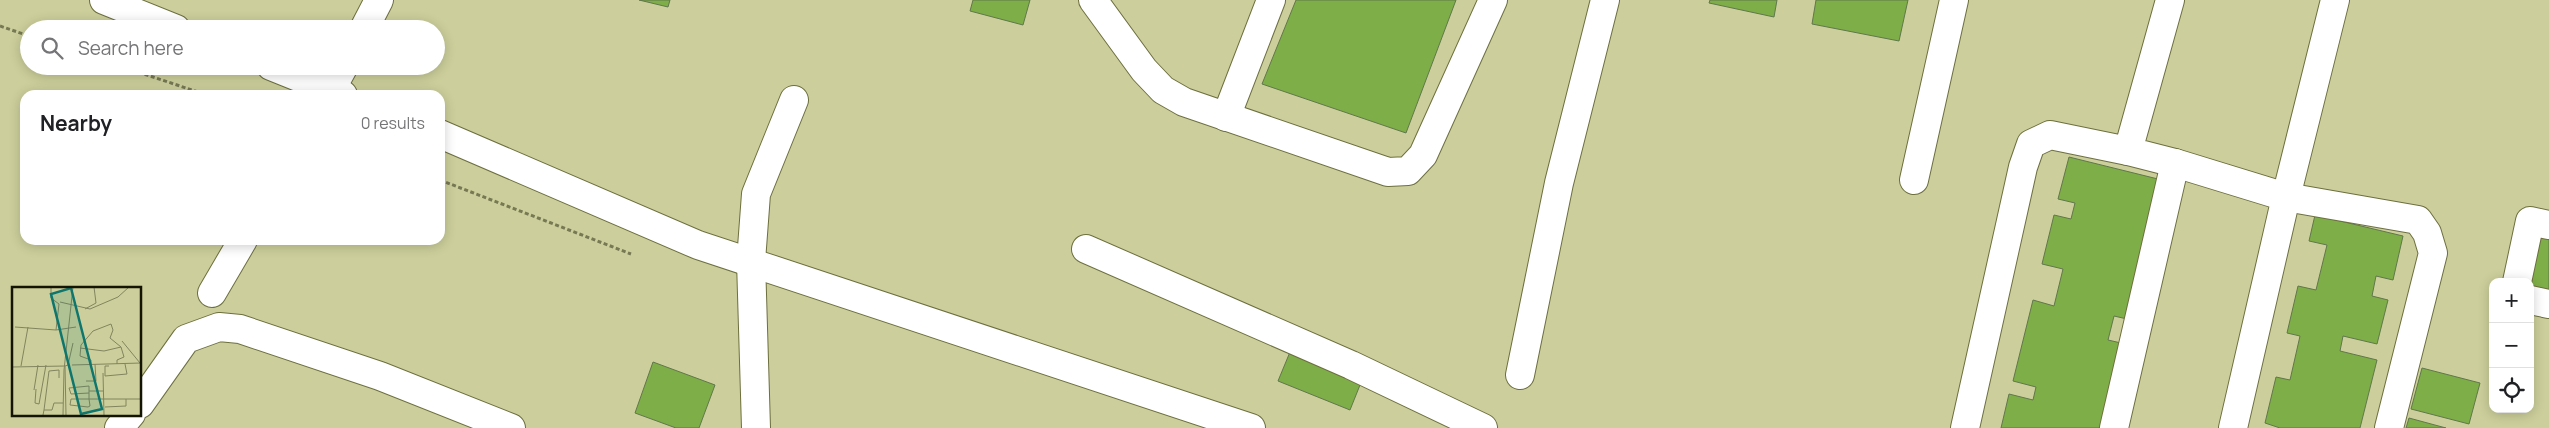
<!DOCTYPE html>
<meta charset="utf-8">
<style>
body{margin:0;font-family:Manrope,sans-serif;background:#f6f6f6;color:#202124}
.controls{position:absolute;right:15px;bottom:15px;display:grid;overflow:hidden;border-radius:10px;box-shadow:0 2px 12px #0003}
.controls button{width:45px;height:45px;display:grid;place-items:center;padding:0;border:0;border-bottom:1px solid #e0e0e0;background:#fff;color:#202124;font:25px sans-serif}
.list{margin:0;padding:0;list-style:none}
h2{display:flex;justify-content:space-between;align-items:center;height:65px;margin:0;padding:0 20px;font-size:21px}
h2 small{font-size:16px;font-weight:400;color:#757577}
.icon{flex:none;width:28px;height:28px;fill:none;stroke:currentColor;stroke-width:2;stroke-linecap:round;stroke-linejoin:round}
.map{position:relative;flex:none;width:2549px;height:428px;overflow:hidden}
.search{position:absolute;background:#fff;box-shadow:0 2px 12px #0003;left:20px;top:20px;width:425px;height:55px;display:flex;align-items:center;gap:12px;box-sizing:border-box;padding:0 18px;border-radius:28px;color:#757577;font-size:19px}
.panel{position:absolute;background:#fff;box-shadow:0 2px 12px #0003;left:20px;top:90px;width:425px;height:155px;border-radius:15px}
.map>svg:first-child{display:block}
</style>
<div class="map">
<svg width="2549" height="428" viewBox="0 0 2549 428">
<rect width="100%" height="100%" fill="#cccf9b"/>
<!-- building -->
<g fill="#7eae47" stroke="#61774c">
<polygon points="639,0 670,0 668,7"/>
<polygon points="973,0 1030,0 1023,25 970,11"/>
<polygon points="1296,0 1456,0 1406,133 1262,84"/>
<polygon points="1710,0 1777,0 1774,17 1709,3"/>
<polygon points="1816,0 1908,0 1899,41 1812,24"/>
<polygon points="2069,157 2162,180 2127,319 2114,316 2108,340 2121,343 2100,428 2001,428 2009,394 2033,400 2036,387 2013,381 2033,300 2054,306 2063,269 2042,264 2054,215 2071,219 2075,203 2058,199"/>
<polygon points="2315,215 2403,236 2393,280 2376,276 2372,296 2388,300 2377,344 2343,336 2340,351 2377,360 2360,428 2280,428 2265,423 2276,377 2290,380 2300,336 2287,333 2298,286 2316,290 2327,245 2309,241"/>
<polygon points="2538,236 2549,239 2549,296 2530,292"/>
<polygon points="1290,352 1362,380 1350,410 1278,381"/>
<polygon points="653,362 715,385 699,428 676,428 635,413"/>
<polygon points="2422,368 2480,383 2469,424 2411,409"/>
<polygon points="2409,418 2446,428 2406,428"/>
</g>
<g fill="none" stroke-linecap="round" stroke-linejoin="round">
<defs>
<g id="minor">
<polyline points="104,0 176,29"/>
<polyline points="1093,0 1144,70 1163,90 1184,102 1388,172 1408,171 1423,155 1493,0"/>
<polyline points="2170,0 2128,151 2175,163 2286,197 2418,220 2427,233 2433,253 2389,428"/>
<polyline points="364,29 379,0"/>
<polyline points="271,66 343,95"/>
<polyline points="328,95 344,66"/>
<polyline points="1226,117 1271,0"/>
<polyline points="440,134 698,245 1251,428"/>
<polyline points="1914,180 1954,0"/>
<polyline points="1086,249 1351,365 1483,428"/>
<polyline points="2517,282 2530,221 2549,225"/>
<polyline points="212,293 243,240"/>
<polyline points="2530,300 2549,304"/>
<polyline points="1520,375 1559,183 1605,0"/>
<polyline points="140,404 186,339 219,327 240,329 380,376 511,428"/>
<polyline points="119,428 131,414"/>
<polyline points="756,428 751,261 756,194 794,100"/>
<polyline points="1965,428 2023,167 2031,144 2050,135 2128,151"/>
<polyline points="2114,428 2175,163"/>
<polyline points="2233,428 2286,197 2335,0"/>
</g>
</defs>
<!-- minor casing -->
<use href="#minor" stroke="#6d6f3f" stroke-width="30"/>
<!-- path -->
<g stroke="#777854" stroke-width="3" stroke-dasharray="4 2.5" stroke-linecap="butt">
<polyline points="0,26 29,36"/>
<polyline points="120,66 207,95"/>
<polyline points="440,180 631,254"/>
</g>
<!-- minor -->
<use href="#minor" stroke="#fff" stroke-width="28"/>
</g>
<!-- overview -->
<g transform="translate(12 287)">
<rect width="129" height="129" fill="#cccf9b"/>
<path fill="none" stroke="#82845e" stroke-width="1" d="M39,0V11L47,17L44,43M48,15L78,22L106,10L117,0M73,22L84,16L82,0M3,40L44,43L64,40M110,54L128,76M68,61L92,64L109,60L112,70L105,73V77M79,77V73L68,69L69,58L81,44L99,37L101,43L98,51L109,60M60,78L129,76M9,79L16,40M53,79L54,128M53,79L56,78L61,56M97,79H93V89L115,87L113,77M0,80L53,79M91,86L92,128M74,94H84L83,77M24,102L23,116L27,117L34,78M22,103L26,78M77,104V99L57,101L59,107L77,106M92,104H77V112L78,119L76,120L58,118L59,112H129M93,120L114,119V112M32,123L37,84L47,83V91M31,128L32,123H40L42,116H51M51,128L52,83L61,0"/>
<path fill="#0f766e" fill-opacity="0.15" stroke="#0f766e" stroke-width="2.5" d="M59,1L90,122L69,127L39,7Z"/>
<rect width="129" height="129" fill="none" stroke="#141403" stroke-width="2.5"/>
</g>
</svg>
<div class="controls">
<button>+</button>
<button>−</button>
<button><svg class="icon" aria-label="locate" viewBox="0 0 24 24"><circle cx="12" cy="12" r="6"/><path d="M12 2v4M12 18v4M2 12h4M18 12h4"/></svg></button>
</div>
<div class="search"><svg class="icon" aria-label="search" viewBox="0 0 24 24"><circle cx="10" cy="10" r="6"/><path d="M15 15l6 6"/></svg>Search here</div>
<section class="panel">
<h2>Nearby<small>0 results</small></h2>
<ul class="list">
</ul>
</section>
</div>
